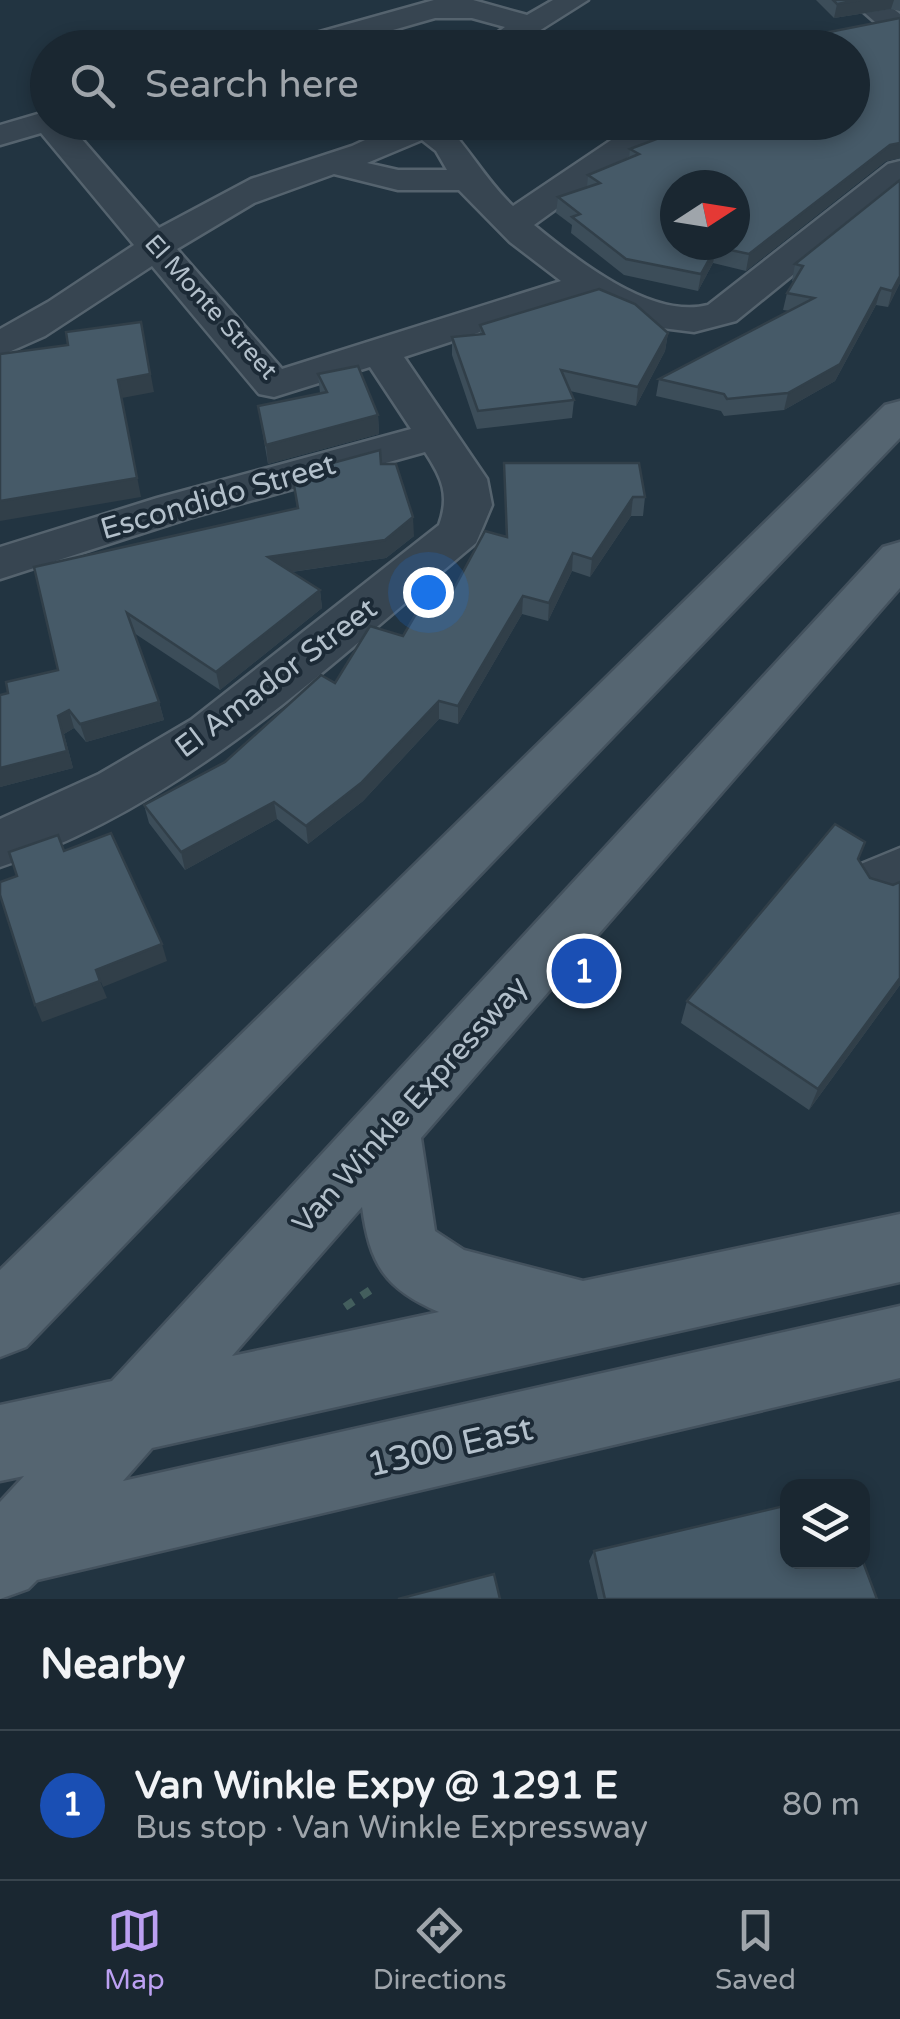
<!DOCTYPE html>
<meta charset="utf-8">
<style>
body{margin:0;font-family:"Varela Round",sans-serif;background:#232f39;color:#f1f3f6}
.controls{position:absolute;right:30px;bottom:30px;display:grid;overflow:hidden;border-radius:20px;box-shadow:0 5px 15px #0003}
.controls button{width:90px;height:90px;display:grid;place-items:center;padding:0;border:0;border-bottom:2px solid #38444d;background:#1a2731;color:#f1f3f6;font:50px sans-serif}
.compass{position:absolute;left:660px;top:170px;width:90px;height:90px;border-radius:50%;background:#1a2731;box-shadow:0 5px 15px #0003;rotate:78deg}
.you{position:absolute;left:428px;top:592px;width:35px;height:35px;margin:-25px;border:8px solid #fff;border-radius:50%;background:#1a73e8;box-shadow:0 0 0 15px #1a73e833}
.badge{display:grid;place-items:center;width:65px;height:65px;border-radius:50%;background:#bca0f2;color:#fff;font-size:32px;font-weight:700}
.pin{position:absolute;translate:-50% -50%;border:5px solid #fff;box-shadow:0 2px 10px #0006}
.list{margin:0;padding:0;list-style:none}
h2{display:flex;justify-content:space-between;align-items:center;height:130px;margin:0;padding:0 40px;font-size:42px}
h2 small{font-size:32px;font-weight:400;color:#9fa5ab}
.list li{display:grid;grid-template-columns:65px 1fr auto;gap:30px;align-items:center;box-sizing:border-box;height:150px;padding:0 40px;border-top:2px solid #38444d}
.list b{display:block;font-size:38px;white-space:nowrap}
.list p{margin:0;font-size:32px;white-space:nowrap;color:#9fa5ab}
.list em{font-size:32px;font-style:normal;color:#9fa5ab}
.icon{flex:none;width:55px;height:55px;fill:none;stroke:currentColor;stroke-width:2;stroke-linecap:round;stroke-linejoin:round}
.map{position:relative;flex:none;width:900px;height:1599px;overflow:hidden}
.search{position:absolute;background:#1a2731;box-shadow:0 5px 15px #0003;left:30px;right:30px;top:30px;height:110px;display:flex;align-items:center;gap:25px;box-sizing:border-box;padding:0 35px;border-radius:55px;color:#9fa5ab;font-size:38px}
.sheet{height:280px;background:#1a2731}
nav{display:flex;justify-content:space-around;align-items:center;box-sizing:border-box;height:140px;border-top:2px solid #38444d;background:#1a2731;font-size:28px;color:#9fa5ab}
nav a{display:grid;justify-items:center;gap:5px}
nav .on{color:#bca0f2}
.map>svg:first-child{display:block}
</style>
<div class="map">
<svg width="900" height="1599" viewBox="0 0 900 1599">
<rect width="100%" height="100%" fill="#223441"/>
<g fill="none" stroke-linecap="round" stroke-linejoin="round">
<defs>
<g id="minor">
<polygon points="434,0 473,0 527,15 553,0 588,0 512,48 486,48 483,43 505,27 472,18 435,18 330,48 280,48 284,42"/>
<polygon points="850,0 882,0 900,14 900,38 890,35"/>
<path d="M48,111V122H67L159,228L251,179L352,146L404,122H443C468,146 486,181 513,206L638,122H677L534,225C576,259 651,320 708,305L888,164L900,161V188L736,321L694,332L662,328L613,312L587,297L404,357L487,479L492,505L476,543C329,665 186,805 0,867V819L99,774L191,720L439,525C450,495 442,478 425,452L189,518L0,579V547L157,498L411,429L370,367L274,397L259,394L152,266L45,336L0,356V329L48,302L134,245L41,133L0,145V125ZM422,140L436,151L447,170H398L367,163ZM334,174L398,190H459L510,242L561,281L282,369L177,249L254,203Z"/>
<polygon points="900,848 900,898 881,905 861,898 852,881 861,864"/>
</g>
<g id="major">
<polygon points="900,401 900,438 26,1347 0,1357 0,1270 885,405"/>
<path d="M900,542V588L421,1138L435,1231L464,1250L583,1281L900,1214V1282L152,1448L123,1481L900,1306V1378L37,1580L28,1589L0,1599V1502L24,1476L0,1481V1405L112,1381L883,547ZM362,1207C370,1265 385,1289 439,1312L232,1356Z"/>
</g>
</defs>
<!-- minor casing -->
<use href="#minor" stroke="#55636e" stroke-width="5"/>
<!-- major casing -->
<use href="#major" stroke="#43515d" stroke-width="5"/>
<!-- path -->
<polyline stroke="#435e5d" stroke-width="8" stroke-dasharray="10 10" stroke-linecap="butt" points="345,1307 372,1289"/>
<!-- minor -->
<use href="#minor" fill="#374551" fill-rule="evenodd"/>
<!-- major -->
<use href="#major" fill="#556571" fill-rule="evenodd"/>
</g>
<!-- wall -->
<g fill="#3c4d59">
<polygon points="816,0 900,0 900,11 891,9 834,18"/>
<polygon points="900,18 900,158 886,161 746,271 713,263 698,291 624,275 571,233 572,225 556,213 558,197 587,187 588,175 629,158 630,149 652,141 653,131 852,122"/>
<polygon points="795,264 900,283 888,307 876,305 835,381 784,410 724,416 721,411 656,396 659,379 790,311 783,310 787,293 794,281 792,281"/>
<polygon points="480,325 668,333 665,351 636,406 570,391 574,400 572,418 477,429 452,355 452,337 480,334"/>
<polygon points="318,374 378,415 379,434 268,464 258,406 320,393"/>
<polygon points="504,463 645,497 643,516 631,516 590,577 572,571 548,621 522,614 458,724 439,719 363,801 308,844 277,819 185,870 149,823 144,805 225,762 335,683 443,609 506,536"/>
<polygon points="381,464 414,536 386,558 292,572 320,590 322,608 220,690 134,633 159,702 164,720 86,742 74,728 64,734 73,768 0,787 0,695 8,693 58,670 34,567 297,508 292,474"/>
<polygon points="858,859 870,878 893,885 900,882 900,985 809,1110 681,1023 687,1001"/>
<polygon points="594,1551 877,1599 598,1599 589,1561"/>
</g>
<!-- shaded-wall -->
<g fill="#313f49">
<polygon points="860,0 894,0 891,9 834,18 837,4"/>
<polygon points="900,143 900,158 886,161 746,271 749,254 890,145"/>
<polygon points="716,247 713,263 698,291 701,274"/>
<polygon points="900,276 900,283 888,307 892,291"/>
<polygon points="881,288 876,305 835,381 784,410 788,393"/>
<polygon points="141,322 154,392 122,398 141,497 0,521 0,501 118,380"/>
<polygon points="668,333 665,351 636,406 638,387"/>
<polygon points="378,415 379,434 268,464 266,445"/>
<polygon points="633,497 631,516 590,577 592,559"/>
<polygon points="413,517 414,536 386,558 270,575 268,557"/>
<polygon points="573,553 572,571 548,621 549,603"/>
<polygon points="320,590 322,608 220,690 216,672"/>
<polygon points="523,596 522,614 458,724 458,706"/>
<polygon points="439,701 439,719 363,801 308,844 306,826"/>
<polygon points="159,702 164,720 86,742 80,724"/>
<polygon points="69,710 74,728 64,734 73,768 0,787 0,768 58,716"/>
<polygon points="274,802 277,819 185,870 181,852"/>
<polygon points="162,944 167,961 103,987 96,970"/>
<polygon points="900,978 900,985 809,1110 818,1089"/>
<polygon points="100,981 107,998 42,1022 35,1005"/>
</g>
<!-- building -->
<g fill="#465a68" stroke="#313f49" stroke-width="2.5" fill-rule="evenodd">
<polygon points="833,0 860,0 837,4"/>
<path d="M900,18V143L890,145L749,254L716,247L701,274L626,259L572,217L580,214L558,197L600,183L588,175L639,154L630,149L662,137L653,131L678,122H852V48H769L804,37ZM675,185H735V245H675Z"/>
<polygon points="900,180 900,276 892,291 881,288 840,364 788,393 727,399 724,394 659,379 814,298 787,293 803,266 795,264"/>
<polygon points="599,289 635,304 668,333 638,387 561,370 574,400 478,411 452,337 484,334 480,325"/>
<polygon points="141,322 150,374 118,380 137,478 0,501 0,354 68,345 66,332"/>
<polygon points="358,366 378,415 266,445 258,406 327,392 318,374"/>
<polygon points="380,450 381,464 396,464 413,517 385,540 268,557 320,590 216,672 127,613 159,702 80,724 69,710 58,716 67,751 0,768 0,695 8,693 6,682 58,670 34,567 298,508 292,474"/>
<polygon points="504,463 639,463 645,497 633,497 592,559 573,553 549,603 523,596 458,706 439,701 361,783 306,826 274,802 181,852 144,805 225,762 321,675 335,683 370,626 403,636 434,583 443,609 485,531 507,537"/>
<polygon points="835,824 865,842 858,859 870,878 893,885 900,882 900,978 818,1089 687,1001"/>
<polygon points="111,833 162,944 96,970 100,981 35,1005 0,895 0,882 17,876 9,852 58,835 64,851"/>
<polygon points="788,1505 788,1562 862,1562 862,1559 877,1599 605,1599 594,1551"/>
<polygon points="494,1574 500,1599 398,1599"/>
</g>
<g text-anchor="middle" dominant-baseline="central" stroke-width="8" stroke-linejoin="round" paint-order="stroke">
<!-- far-street labels -->
<g font-size="25" fill="#b3c0cb" stroke="#1c2a36">
<text transform="translate(211 307) rotate(48)">El Monte Street</text>
</g>
<!-- street labels -->
<g font-size="30" fill="#b3c0cb" stroke="#1c2a36">
<text transform="translate(218 497) rotate(-16)">Escondido Street</text>
<text transform="translate(276 678) rotate(-37)">El Amador Street</text>
<text transform="translate(410 1105) rotate(-48)">Van Winkle Expressway</text>
</g>
<!-- near-street labels -->
<g font-size="35" fill="#b3c0cb" stroke="#1c2a36">
<text transform="translate(450 1447) rotate(-13)">1300 East</text>
</g>
</g>
</svg>
<div class="controls">
<button><svg class="icon" aria-label="layers" viewBox="0 0 24 24"><path d="M12 4l9 5-9 5-9-5zM3 14l9 5 9-5"/></svg></button>
</div>
<svg class="compass" viewBox="-18 -18 36 36"><path d="M0-13l5 13h-10z" fill="#e53935"/><path d="M0 13l5-13h-10z" fill="#9fa5ab"/></svg>
<div class="you"></div>
<div class="pin badge" style="left:584px;top:971px;background:#1a4fb4">1</div>
<div class="search"><svg class="icon" aria-label="search" viewBox="0 0 24 24"><circle cx="10" cy="10" r="6"/><path d="M15 15l6 6"/></svg>Search here</div>
</div>
<section class="sheet">
<h2>Nearby<small></small></h2>
<ul class="list">
<li><span class="badge" style="background:#1a4fb4">1</span><div><b>Van Winkle Expy @ 1291 E</b><p>Bus stop · Van Winkle Expressway</p></div><em>80 m</em></li>
</ul>
</section>
<nav>
<a class="on"><svg class="icon" aria-label="map" viewBox="0 0 24 24"><path d="M3 6l6-2 6 2 6-2v14l-6 2-6-2-6 2zM9 4v14M15 6v14"/></svg>Map</a>
<a><svg class="icon" aria-label="directions" viewBox="0 0 24 24"><path d="M12 3l9 9-9 9-9-9zM9 14v-3h6M13 9l2 2-2 2"/></svg>Directions</a>
<a><svg class="icon" aria-label="saved" viewBox="0 0 24 24"><path d="M7 4h10v16l-5-4-5 4z"/></svg>Saved</a>
</nav>
